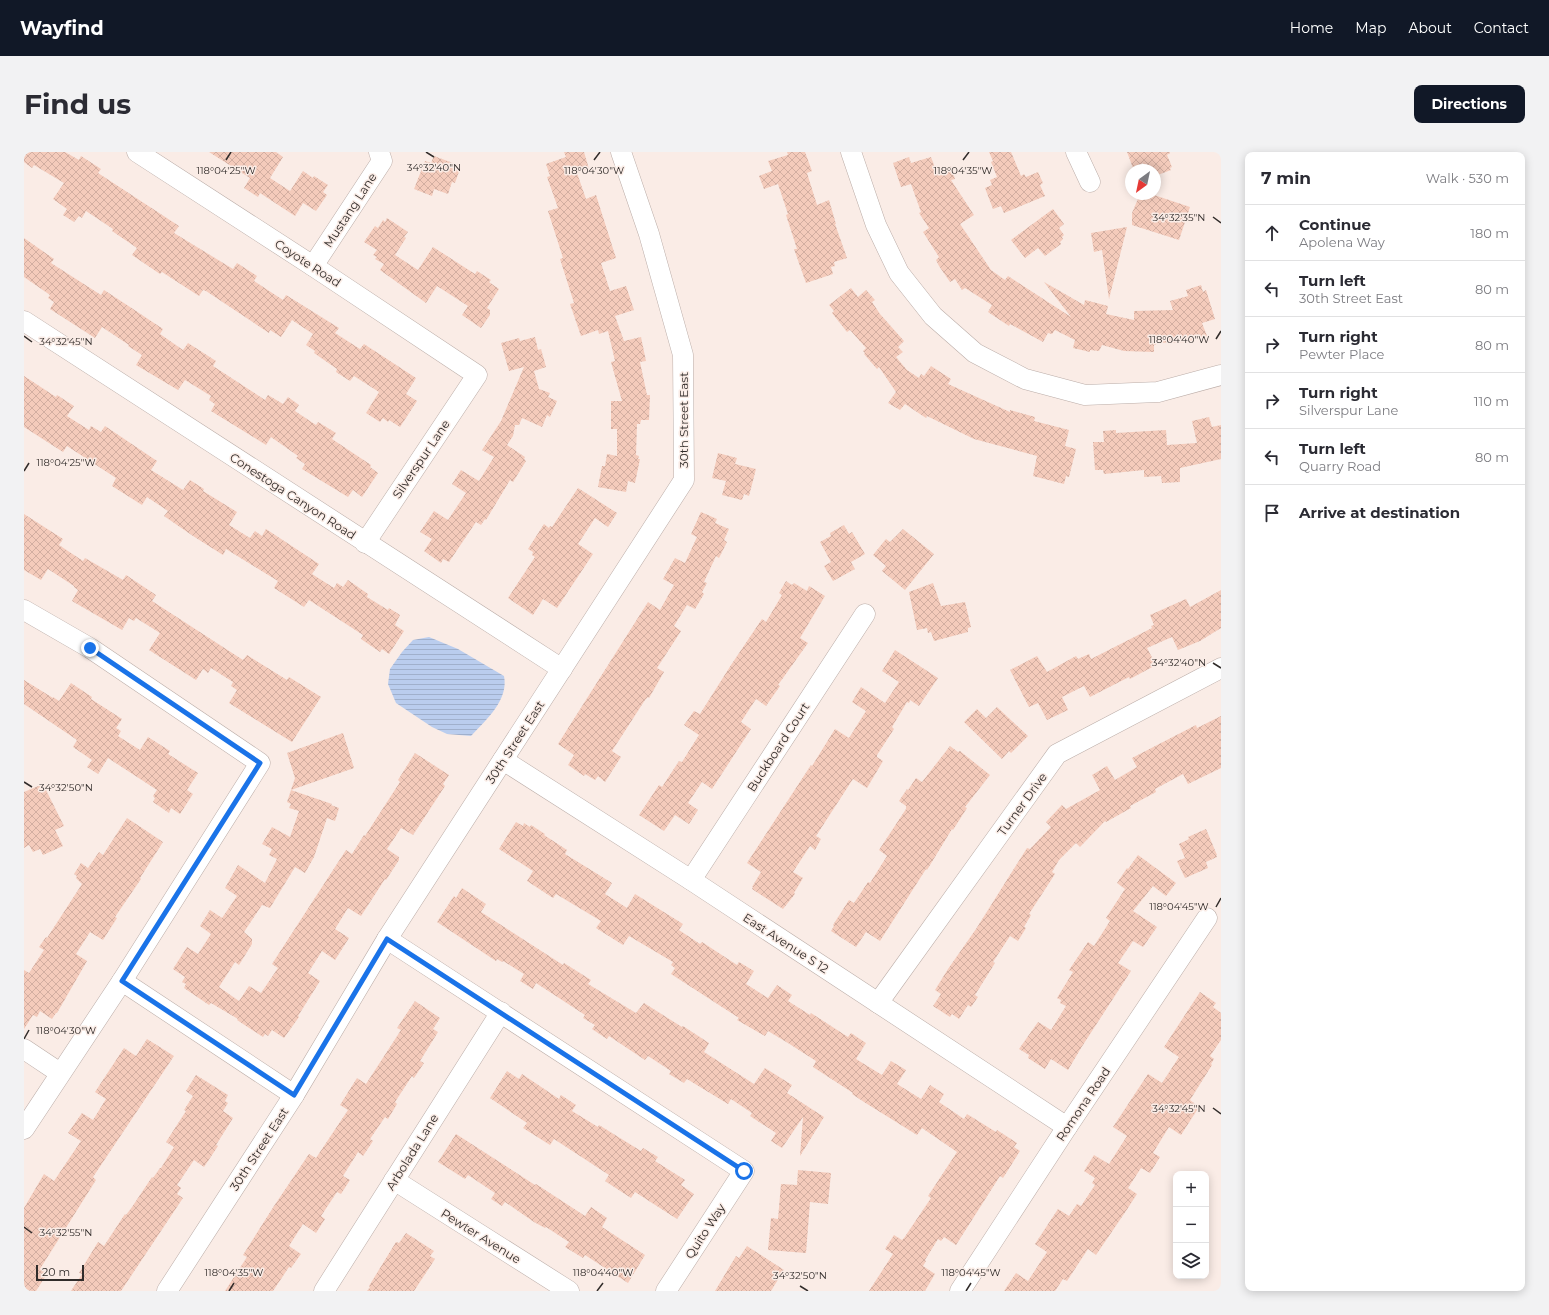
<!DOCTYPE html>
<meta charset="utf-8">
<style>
body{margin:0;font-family:Montserrat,sans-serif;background:#f2f2f3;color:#2b2b33}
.controls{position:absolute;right:12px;bottom:12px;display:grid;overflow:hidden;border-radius:8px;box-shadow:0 2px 10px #0003}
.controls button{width:36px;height:36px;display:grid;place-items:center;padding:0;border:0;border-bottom:1px solid #e1e1e2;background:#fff;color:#2b2b33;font:20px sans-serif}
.compass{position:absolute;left:1101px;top:12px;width:36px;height:36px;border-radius:50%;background:#fff;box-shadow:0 2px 10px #0003;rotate:213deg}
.scale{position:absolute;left:12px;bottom:10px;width:48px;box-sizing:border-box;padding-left:4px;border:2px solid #312c2a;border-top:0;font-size:11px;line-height:14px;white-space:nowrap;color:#312c2a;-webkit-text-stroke:3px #faece6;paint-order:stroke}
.stop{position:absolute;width:12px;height:12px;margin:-9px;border:3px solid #1a73e8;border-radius:50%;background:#fff}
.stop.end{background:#1a73e8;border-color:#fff;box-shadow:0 1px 4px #0008}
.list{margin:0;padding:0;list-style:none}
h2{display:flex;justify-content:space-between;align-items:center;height:52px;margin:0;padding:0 16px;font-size:17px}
h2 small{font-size:13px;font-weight:400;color:#7c7c81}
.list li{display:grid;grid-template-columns:26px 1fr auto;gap:12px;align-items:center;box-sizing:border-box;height:56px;padding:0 16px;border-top:1px solid #e1e1e2}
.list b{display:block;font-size:15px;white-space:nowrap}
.list p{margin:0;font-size:13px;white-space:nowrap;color:#7c7c81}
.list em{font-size:13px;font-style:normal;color:#7c7c81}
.icon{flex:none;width:22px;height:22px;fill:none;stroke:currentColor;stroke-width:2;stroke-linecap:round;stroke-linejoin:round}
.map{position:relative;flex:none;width:1197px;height:1139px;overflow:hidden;border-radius:8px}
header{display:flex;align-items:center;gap:24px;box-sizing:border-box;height:56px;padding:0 20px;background:#111827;color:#fff}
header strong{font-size:19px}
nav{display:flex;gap:22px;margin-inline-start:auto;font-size:14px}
.intro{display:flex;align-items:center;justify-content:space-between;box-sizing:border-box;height:96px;padding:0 24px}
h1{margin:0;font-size:28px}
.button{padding:10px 18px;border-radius:8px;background:#111827;color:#fff;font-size:14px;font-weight:700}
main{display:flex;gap:24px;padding:0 24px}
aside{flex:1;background:#fff;border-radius:8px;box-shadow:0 2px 10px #0003}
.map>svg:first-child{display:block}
</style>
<header>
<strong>Wayfind</strong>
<nav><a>Home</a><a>Map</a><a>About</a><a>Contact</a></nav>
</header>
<div class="intro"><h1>Find us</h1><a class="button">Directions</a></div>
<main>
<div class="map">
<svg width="1197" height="1139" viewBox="0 0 1197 1139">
<defs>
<pattern id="water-rules" width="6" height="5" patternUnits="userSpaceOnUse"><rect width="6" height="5" fill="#bacdee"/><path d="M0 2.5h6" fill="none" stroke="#a0b0cc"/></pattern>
<pattern id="building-cross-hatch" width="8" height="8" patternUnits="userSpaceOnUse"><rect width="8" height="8" fill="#f4cbbb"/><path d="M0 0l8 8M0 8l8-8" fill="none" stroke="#d2aea1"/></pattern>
</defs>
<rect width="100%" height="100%" fill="#faece6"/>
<!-- water -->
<path fill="url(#water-rules)" d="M405,485L434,497L480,524C485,548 462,568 447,584L423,582L408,575L372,551L364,532L366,517L378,500L389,488Z"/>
<!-- building -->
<g fill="url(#building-cross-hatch)">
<polygon points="0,0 41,0 55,8 57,4 77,17 74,21 155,74 150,81 209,117 213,111 233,124 230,129 259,148 262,143 315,176 311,181 336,197 340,192 392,226 382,242 393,249 376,275 365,268 364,270 359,266 356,270 342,261 355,240 330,224 326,229 312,220 313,217 290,201 291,199 282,193 289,182 268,168 257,185 246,178 245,181 182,139 179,138 175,144 138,120 136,122 108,103 113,96 88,79 89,77 62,59 58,66 55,64 50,70 39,63 43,57 29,47 40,31 10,13 8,16 0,10"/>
<polygon points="185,0 252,0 259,5 246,26 266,39 279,19 289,26 290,24 304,33 299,40 303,43 292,59 279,51 271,64 236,41 234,45 220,36 226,26"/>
<polygon points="540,0 560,0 565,17 553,21 562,47 572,43 592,106 577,111 586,139 602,134 610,158 591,164 600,189 617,185 622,209 616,210 623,243 626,243 625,268 617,268 616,272 613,272 612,303 615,304 614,307 616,307 611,331 604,329 602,340 574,335 578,314 581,314 583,302 593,304 593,277 587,277 587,249 598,249 587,210 591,209 584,179 575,182 574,178 557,184 546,152 550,151 536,107 539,106 524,59 534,56 523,25 526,24 522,12 542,5"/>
<polygon points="763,0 781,0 788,19 783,21 793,53 805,48 812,72 811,72 823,106 810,110 811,114 807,115 809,122 782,131 770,97 773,97 762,63 764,62 754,32 740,37 735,24 748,19 744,9 764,3"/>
<polygon points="965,0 987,0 997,24 1000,22 1002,25 1014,20 1019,31 1016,33 1021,44 980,61 977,54 969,57 961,36 968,33 966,28 973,25 967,10 969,9"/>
<polygon points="1103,0 1146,0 1146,1 1143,3 1148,15 1146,16 1147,18 1131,24 1131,18 1122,18 1119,11 1109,16"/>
<polygon points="410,4 437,14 431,31 428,30 424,42 410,37 408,44 390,37 401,9 407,11"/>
<polygon points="885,5 887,11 907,5 912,18 927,14 931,27 927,28 950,63 936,72 967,118 981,128 984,124 1047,165 1020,130 1060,153 1061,148 1084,154 1082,162 1110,168 1110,159 1149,158 1146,149 1164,144 1162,138 1177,133 1179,140 1182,138 1191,167 1178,171 1183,184 1164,190 1132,191 1132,193 1130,193 1130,200 1100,199 1078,193 1075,199 1066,198 1066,200 1049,196 1051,188 1031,178 1028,182 1024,181 1019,190 986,172 985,174 964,160 968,153 941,136 938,138 931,127 926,130 915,114 912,108 915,105 899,80 905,76 895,61 897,60 887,32 877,35 869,11"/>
<polygon points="1116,42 1127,42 1166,55 1155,88 1108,73 1108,61"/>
<polygon points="1029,57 1040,72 1035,76 1040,83 1038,85 1039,87 1036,90 1037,92 1021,104 1014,96 1001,106 987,88"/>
<polygon points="363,66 384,80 380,85 382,86 371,103 394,118 409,95 451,122 453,119 467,128 465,130 475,137 463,156 466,158 466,163 457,176 438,163 444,154 413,134 402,151 356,118 360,112 351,107 353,105 349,103 353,98 340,90 351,74 354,76 359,68 361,70"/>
<polygon points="1103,75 1085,147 1078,98 1070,100 1067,81"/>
<polygon points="0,86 30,107 27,111 77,143 80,138 103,153 139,177 136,182 159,198 164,191 192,209 189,214 241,248 244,243 259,252 264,245 275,253 271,259 292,273 294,270 312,281 308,287 347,313 346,315 354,321 338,345 329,338 324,345 278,317 281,312 272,306 274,304 247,285 242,293 187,259 191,252 185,248 187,244 161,228 154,238 112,213 118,203 104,194 105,193 78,175 71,186 26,157 30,150 24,146 26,143 0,125"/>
<polygon points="827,136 834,145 842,138 851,148 848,150 856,162 880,189 874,195 879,200 872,205 883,218 895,226 897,222 900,224 907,214 927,227 924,232 986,260 986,258 1011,265 1010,269 1045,278 1041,294 1052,297 1045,325 1042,324 1040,332 1009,324 1013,304 950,287 903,264 902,266 881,252 876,258 864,251 872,240 855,215 853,217 840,202 841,201 839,199 842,196 826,178 823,180 808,161 810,159 805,153"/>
<polygon points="511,185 514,198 517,197 522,215 510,219 515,237 526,241 524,245 533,249 526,265 523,263 518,275 498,266 495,273 491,273 489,284 483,293 501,305 500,307 502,309 489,330 486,328 462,368 461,367 457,373 452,370 425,410 419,407 417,411 400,399 408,387 396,380 410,359 424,368 442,341 428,332 437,318 455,329 470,305 458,298 477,269 500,215 485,219 477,191 495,186 496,189"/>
<polygon points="0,224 32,245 33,243 50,254 43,264 65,278 67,274 77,280 81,274 133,309 127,318 159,338 166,328 180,337 179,339 213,360 205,373 226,386 231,379 238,384 242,377 295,412 288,422 310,436 313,431 319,435 324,428 344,442 343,445 364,458 365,456 376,463 371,473 380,479 365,502 358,497 356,500 337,487 339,483 285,448 280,455 250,436 254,429 202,397 199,403 169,384 140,364 144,359 123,345 118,353 88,334 92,326 43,294 39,300 0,275"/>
<polygon points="1185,265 1188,275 1197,273 1197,307 1156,316 1156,330 1138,331 1137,324 1120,325 1120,318 1080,322 1079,318 1071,318 1069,290 1080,290 1079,279 1092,278 1092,281 1142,278 1143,293 1173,291 1168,269"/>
<polygon points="694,301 713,306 711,312 732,317 725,344 720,342 718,348 698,343 702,329 688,326"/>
<polygon points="554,336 593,361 584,375 571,366 554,392 569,402 533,456 519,447 509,463 484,446 511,405 508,403 509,400 504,397 520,372 525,376 526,374 528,375"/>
<polygon points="677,360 693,367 691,371 705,377 700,388 703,390 695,406 692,404 680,430 683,431 678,440 680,442 671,457 663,453 650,474 657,479 633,516 640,520 625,546 624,545 621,548 588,599 597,605 581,630 574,624 571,628 561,622 560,624 544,613 550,603 534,592 624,450 636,458 650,433 639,427 651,406 661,411 673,385 667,382"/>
<polygon points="0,362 39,387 35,393 59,409 61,406 99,428 102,423 132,443 128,449 219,508 223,503 263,528 265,525 297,545 268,590 205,551 213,538 207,534 209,530 187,516 184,521 179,517 172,528 125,498 136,481 112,466 110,469 105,466 98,478 48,449 54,438 50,435 50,434 24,417 17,428 0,418"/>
<polygon points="820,373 825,382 828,380 841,402 827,410 831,417 809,429 800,414 807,410 796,390 807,384 806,381"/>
<polygon points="879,377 910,402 881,438 858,419 862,414 849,403 862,387 866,390"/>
<polygon points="762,429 768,433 770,431 783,439 785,434 801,444 776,486 784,491 754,533 756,534 742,554 732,547 717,570 727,577 688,637 678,630 664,651 674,658 665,672 651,663 640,679 615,663 635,633 638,635 655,609 658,610 675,583 660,573 670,559 676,562 707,513 738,467 742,470 758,443 755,441"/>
<polygon points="909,431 917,454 941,450 947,475 944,476 944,480 910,489 907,480 904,481 903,476 893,478 885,440"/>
<polygon points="1197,438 1197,476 1176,489 1154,498 1148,485 1123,496 1132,513 1106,527 1105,525 1066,545 1060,534 1038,545 1044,558 1023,568 1014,551 1005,555 986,518 1013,504 1023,520 1052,504 1054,507 1065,502 1067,507 1128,476 1127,474 1130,473 1126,463 1162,447 1166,455"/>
<polygon points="871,498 914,526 895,554 886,548 885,551 883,550 868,575 870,577 853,603 853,605 859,609 843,636 829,627 792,684 797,687 791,698 786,694 769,720 779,726 770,741 771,742 759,757 728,737 729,735 728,735 737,720 723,711 787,613 788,614 811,577 825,586 842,559 828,550 837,535 861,551 875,530 858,519"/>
<polygon points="0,528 29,546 29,545 35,549 47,531 68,545 67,547 98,567 92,576 97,579 94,584 116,598 124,585 146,599 144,602 174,621 163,638 169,642 156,662 147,656 145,661 129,650 131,646 129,644 133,638 84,606 74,622 63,615 68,608 49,595 53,588 0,552"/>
<polygon points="973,555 1004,584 987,601 985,599 978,607 940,570 953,557 962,566"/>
<polygon points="1197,564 1197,616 1164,632 1159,622 1131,637 1132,640 1106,654 1107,656 1082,670 1081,669 1056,695 1052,691 1035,708 1028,720 1031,722 1005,762 1007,763 1000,775 1002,776 994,789 986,784 969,810 971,811 951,843 954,845 947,855 944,853 935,867 928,862 926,865 909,854 917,842 911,838 924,817 952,777 1003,696 1006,697 1027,675 1022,670 1038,653 1042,657 1076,638 1068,623 1083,614 1091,628 1113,615 1108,606 1172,573 1173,576"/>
<polygon points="319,581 330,616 267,638 271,626 263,601"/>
<polygon points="926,594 934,600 936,599 966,623 941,655 943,656 929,678 928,677 903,718 902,717 856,789 842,780 832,795 807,779 810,774 809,773 825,748 830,751 844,730 846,731 863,704 855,698 882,657 882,654 875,649 883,637 884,638 892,626 898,630"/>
<polygon points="391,601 425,623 419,632 421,634 389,683 377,676 363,697 375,705 375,708 362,728 361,727 337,764 324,756 311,777 325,786 311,808 298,799 284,821 296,829 274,864 275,865 260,886 248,878 244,884 241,882 239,885 213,868 214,867 187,851 185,853 160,836 162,832 158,830 161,825 149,817 163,795 174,802 187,782 176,774 186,758 198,766 213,744 201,736 214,713 241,731 253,707 245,703 248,697 238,692 248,675 266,685 275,659 265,656 267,652 263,650 267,638 308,652 307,653 315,656 311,669 303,666 290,705 281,721 271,715 246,756 238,753 220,780 228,787 228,792 215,813 211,810 195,835 215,849 225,834 237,841 254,816 248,812 322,698 328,702 340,683 341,684 376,630 374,628"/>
<polygon points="19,632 40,674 31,678 39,694 19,703 16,697 9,700 5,693 0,696 0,640"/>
<polygon points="103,666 139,690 116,726 117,727 91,765 93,766 79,788 66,780 52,802 63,809 33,861 32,861 28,867 16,859 13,865 9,863 0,877 0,818 5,821 20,798 15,795 22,785 23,786 58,732 52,726 53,724 50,722 57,711 64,716 75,700 79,703"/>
<polygon points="492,670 499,674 500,671 506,675 507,673 521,682 520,683 543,698 541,702 588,731 581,742 603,756 611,742 659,772 655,778 676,792 678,790 713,813 715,810 730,819 722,832 744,846 753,833 768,843 764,849 786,863 787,861 824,885 827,881 842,891 832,907 858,923 867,909 882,918 873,932 897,947 906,933 920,942 915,950 940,967 943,962 972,980 973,978 993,991 990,995 996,999 979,1026 976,1024 932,1093 920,1085 917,1089 914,1087 901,1108 902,1109 899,1114 911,1122 901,1139 845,1139 869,1102 861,1097 870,1083 878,1088 880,1086 907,1046 904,1044 933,1000 898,976 893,983 840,950 828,942 829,941 789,915 792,909 764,891 744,879 741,884 713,868 715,866 647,822 651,816 647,813 649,810 605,784 599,793 572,776 577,769 532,742 529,746 503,729 509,719 475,697"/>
<polygon points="1182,677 1193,703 1192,703 1193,705 1182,710 1184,716 1161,726 1153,709 1161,706 1155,692 1165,687 1164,685"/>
<polygon points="1114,703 1152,731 1142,744 1129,734 1109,759 1133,775 1119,795 1109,789 1094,811 1107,819 1057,896 1044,918 1027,907 1021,917 1004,906 1005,903 995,897 1014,870 1027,878 1042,854 1036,851 1037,848 1033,846 1049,820 1045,818 1064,790 1070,794 1086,769 1082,766 1101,737 1093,731 1103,716 1104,717"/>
<polygon points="438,736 462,752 457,760 539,813 540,811 567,828 564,832 612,861 620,851 658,875 659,874 685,891 680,900 730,932 741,916 768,933 763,941 800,965 776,1004 779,965 758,996 747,989 752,981 726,964 728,961 707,947 704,952 663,927 660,931 645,922 647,919 624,904 621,908 585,884 583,887 568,877 571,873 559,866 561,863 512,831 509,837 496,829 500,822 479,809 478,810 473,807 472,809 413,770 430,744 432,746"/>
<polygon points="1176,840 1192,851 1189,855 1197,861 1197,888 1186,904 1190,907 1187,912 1188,913 1166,948 1175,955 1157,983 1145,975 1129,1001 1136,1005 1126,1021 1117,1016 1104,1036 1113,1042 1102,1059 1072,1103 1064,1097 1043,1129 1039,1127 1031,1139 980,1139 992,1121 1004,1129 1023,1100 1011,1092 1034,1057 1045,1064 1053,1052 1057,1054 1071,1033 1068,1031 1071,1026 1060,1019 1070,1003 1085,1012 1103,984 1089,975 1124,922 1138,931 1155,905 1140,895"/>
<polygon points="391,849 416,866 409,877 414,880 396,909 400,911 390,926 388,924 371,950 373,952 364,967 361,965 346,987 349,989 339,1004 334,1000 319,1024 326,1028 317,1042 313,1040 297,1064 301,1067 292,1081 279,1072 265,1094 277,1102 267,1116 265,1115 249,1139 201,1139 223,1105 219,1103 250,1054 285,1002 292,1006 324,958 316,953 333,926 342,932 377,878 373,876"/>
<polygon points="123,887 150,904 69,1025 72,1028 16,1117 23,1122 12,1139 0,1139 0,1056 20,1022 30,1029 57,989 44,981 58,961 69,968 82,947 71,940 100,896 112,904"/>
<polygon points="483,919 495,927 498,922 535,947 537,943 552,953 548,959 574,975 575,973 617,999 619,996 634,1005 631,1009 661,1028 657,1033 670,1042 653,1067 611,1040 607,1046 581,1029 585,1023 530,987 526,993 499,976 503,971 466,946"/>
<polygon points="172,923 204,943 201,949 204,951 199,959 209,966 192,993 194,994 180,1015 170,1008 153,1033 157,1036 153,1042 159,1046 97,1139 47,1139 58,1122 55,1121 74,1090 80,1094 101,1062 102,1063 108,1055 128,1025 129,1026 136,1016 137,1016 150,995 142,990 162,959 160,958 169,944 162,939"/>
<polygon points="432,982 511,1033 512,1032 561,1064 567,1055 583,1066 578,1075 621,1103 604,1131 561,1103 559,1106 541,1095 545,1090 522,1075 521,1076 510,1070 481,1050 478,1054 467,1047 471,1041 444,1023 441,1027 414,1010"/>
<polygon points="774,1018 807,1021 804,1052 786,1050 782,1101 744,1098 747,1066 754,1067 757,1032 773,1033"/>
<polygon points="382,1081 410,1099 406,1104 411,1107 390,1139 343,1139 346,1135 345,1134 372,1090 375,1091"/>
<polygon points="723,1094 760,1118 747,1139 691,1139 712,1104 715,1106"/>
</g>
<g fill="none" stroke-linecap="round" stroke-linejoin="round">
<defs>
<g id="minor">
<polyline points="113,0 289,114 453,223 341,391"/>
<polyline points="827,0 852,73 875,121 909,164 951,201 1001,227 1061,243 1134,240 1197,223"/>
<polyline points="1052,0 1066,30"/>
<polyline points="289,114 358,9 355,0"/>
<polyline points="0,169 538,517"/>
<polyline points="0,458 66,496 236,611 98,829 0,977"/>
<polyline points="479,608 667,728 1043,975"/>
<polyline points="667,728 841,462"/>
<polyline points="363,787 720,1019 642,1139"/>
<polyline points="98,829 270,943"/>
<polyline points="854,851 1033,602 1197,516"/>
<polyline points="0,897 36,921"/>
<polyline points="370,1028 545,1139"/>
<polyline points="143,1139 270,943 363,787 660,328 659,203 625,82 597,0"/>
<polyline points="300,1139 477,860"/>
<polyline points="936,1139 1043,975 1183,766"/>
</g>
</defs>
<!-- minor casing -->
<use href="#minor" stroke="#bbada8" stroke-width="21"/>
<!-- minor -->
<use href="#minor" stroke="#fff" stroke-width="20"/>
</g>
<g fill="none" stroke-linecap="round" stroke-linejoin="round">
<!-- route -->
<polyline stroke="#1a73e8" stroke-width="5" points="66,496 236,611 98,829 270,943 363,787 720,1019"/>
</g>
<!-- ticks -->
<path fill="none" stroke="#312c2a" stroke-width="1.5" d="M402,0L410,5M202,8L207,0M570,8L576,0M939,8L945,0M1189,65L1197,71M0,184L8,190M1192,187L1197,179M0,319L5,311M1189,511L1197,516M0,630L8,635M1192,755L1197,746M0,887L5,878M1189,956L1197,962M0,1075L8,1081M776,1134L784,1139M205,1139L210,1131M573,1139L579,1131M942,1139L947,1131"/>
<g text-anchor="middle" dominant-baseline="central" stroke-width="3" stroke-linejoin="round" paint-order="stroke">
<!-- street labels -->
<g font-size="12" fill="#312c2a" stroke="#faece6">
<text transform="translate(326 58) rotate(-57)">Mustang Lane</text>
<text transform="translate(284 111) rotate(33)">Coyote Road</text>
<text transform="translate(659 268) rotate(-90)">30th Street East</text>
<text transform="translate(397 307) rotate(-56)">Silverspur Lane</text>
<text transform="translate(269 344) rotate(33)">Conestoga Canyon Road</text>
<text transform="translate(491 590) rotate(-57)">30th Street East</text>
<text transform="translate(754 595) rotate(-57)">Buckboard Court</text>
<text transform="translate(998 652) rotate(-54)">Turner Drive</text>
<text transform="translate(762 791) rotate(33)">East Avenue S 12</text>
<text transform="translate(1059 952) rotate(-56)">Romona Road</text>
<text transform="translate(235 997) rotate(-57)">30th Street East</text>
<text transform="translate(388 1000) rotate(-58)">Arbolada Lane</text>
<text transform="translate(681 1079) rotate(-57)">Quito Way</text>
<text transform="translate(457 1084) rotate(32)">Pewter Avenue</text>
</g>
</g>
<g font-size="10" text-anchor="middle" fill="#312c2a" stroke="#faece6" stroke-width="3" stroke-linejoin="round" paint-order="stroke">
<text x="410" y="19">34°32'40"N</text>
<text x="202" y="22">118°04'25"W</text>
<text x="570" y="22">118°04'30"W</text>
<text x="939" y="22">118°04'35"W</text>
<text x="1155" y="69">34°32'35"N</text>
<text x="1155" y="191">118°04'40"W</text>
<text x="42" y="193">34°32'45"N</text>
<text x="42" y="314">118°04'25"W</text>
<text x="1155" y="514">34°32'40"N</text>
<text x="42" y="639">34°32'50"N</text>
<text x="1155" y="758">118°04'45"W</text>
<text x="42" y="882">118°04'30"W</text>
<text x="1155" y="960">34°32'45"N</text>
<text x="42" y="1084">34°32'55"N</text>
<text x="210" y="1124">118°04'35"W</text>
<text x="579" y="1124">118°04'40"W</text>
<text x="947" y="1124">118°04'45"W</text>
<text x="776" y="1127">34°32'50"N</text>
</g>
</svg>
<div class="controls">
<button>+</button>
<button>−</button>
<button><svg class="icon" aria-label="layers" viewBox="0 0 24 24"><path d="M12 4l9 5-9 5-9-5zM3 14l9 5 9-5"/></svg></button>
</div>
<svg class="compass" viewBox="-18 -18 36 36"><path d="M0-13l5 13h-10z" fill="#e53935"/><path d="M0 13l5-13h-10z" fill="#7c7c81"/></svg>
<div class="scale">20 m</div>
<div class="stop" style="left:720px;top:1019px"></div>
<div class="stop end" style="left:66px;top:496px"></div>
</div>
<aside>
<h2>7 min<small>Walk · 530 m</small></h2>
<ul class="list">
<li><svg class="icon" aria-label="ahead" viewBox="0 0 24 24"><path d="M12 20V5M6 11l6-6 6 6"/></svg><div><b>Continue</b><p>Apolena Way</p></div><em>180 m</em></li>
<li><svg class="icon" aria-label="left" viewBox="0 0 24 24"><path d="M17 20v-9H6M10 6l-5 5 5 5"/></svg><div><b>Turn left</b><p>30th Street East</p></div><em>80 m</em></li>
<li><svg class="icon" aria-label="right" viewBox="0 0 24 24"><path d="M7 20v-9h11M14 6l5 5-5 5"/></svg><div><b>Turn right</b><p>Pewter Place</p></div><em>80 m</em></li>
<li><svg class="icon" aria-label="right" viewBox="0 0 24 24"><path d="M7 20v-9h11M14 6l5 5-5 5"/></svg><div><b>Turn right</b><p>Silverspur Lane</p></div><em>110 m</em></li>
<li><svg class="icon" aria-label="left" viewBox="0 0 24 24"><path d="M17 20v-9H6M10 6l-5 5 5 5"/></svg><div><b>Turn left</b><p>Quarry Road</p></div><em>80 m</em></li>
<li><svg class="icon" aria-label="arrive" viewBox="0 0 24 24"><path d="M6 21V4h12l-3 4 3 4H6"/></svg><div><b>Arrive at destination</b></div></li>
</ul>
</aside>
</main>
